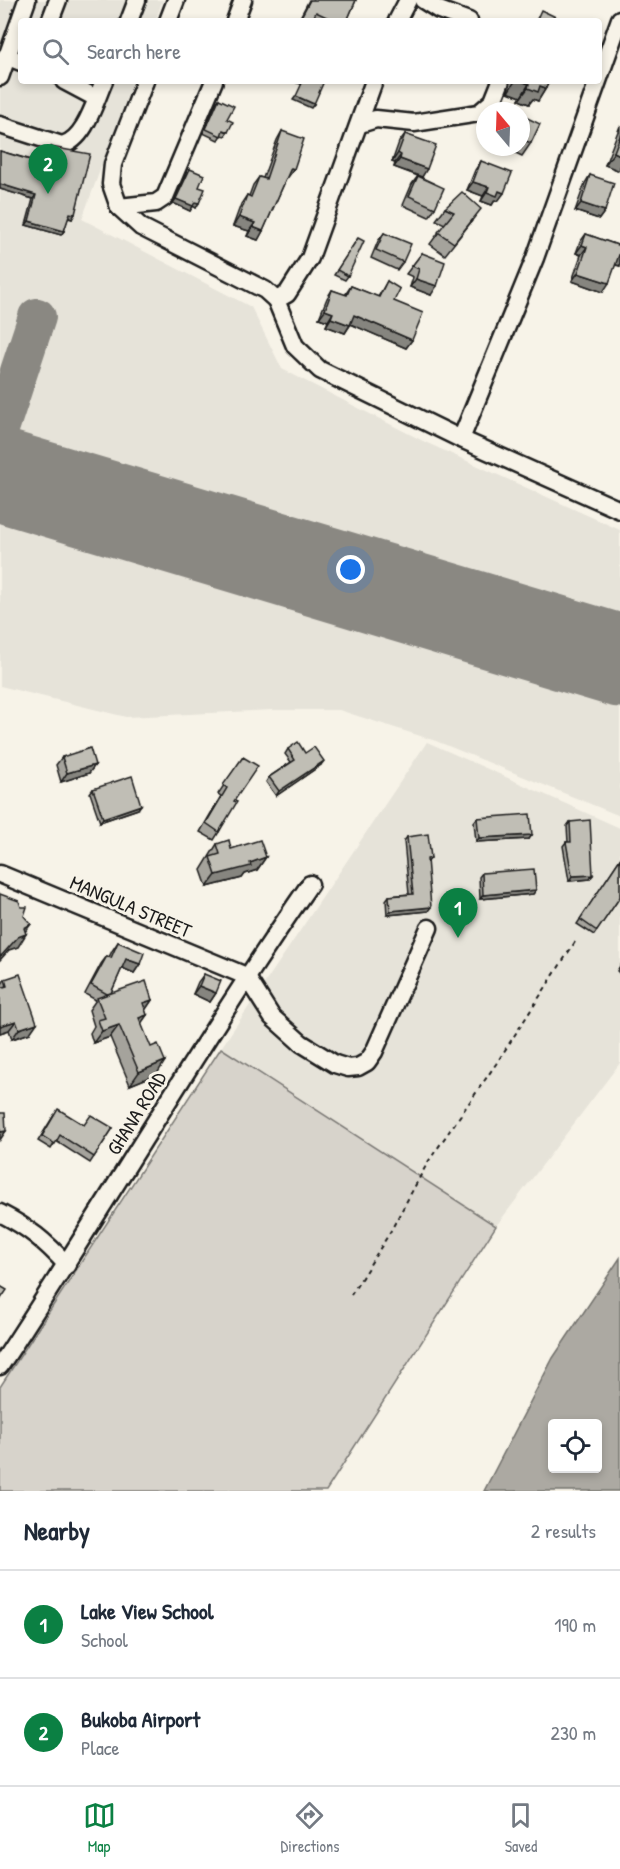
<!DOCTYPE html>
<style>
body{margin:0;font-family:"Patrick Hand",sans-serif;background:#f6f6f7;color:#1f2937}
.controls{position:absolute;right:18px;bottom:18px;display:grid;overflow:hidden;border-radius:6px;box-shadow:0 3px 9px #0003}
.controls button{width:54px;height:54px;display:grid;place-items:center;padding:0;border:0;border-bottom:2px solid #e0e1e3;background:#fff;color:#1f2937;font:30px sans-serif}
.compass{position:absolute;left:476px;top:102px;width:54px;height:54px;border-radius:50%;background:#fff;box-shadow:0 3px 9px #0003;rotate:341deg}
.you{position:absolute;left:351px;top:570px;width:21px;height:21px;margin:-15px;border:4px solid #fff;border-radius:50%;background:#1a73e8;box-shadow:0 0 0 9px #1a73e833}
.badge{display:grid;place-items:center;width:39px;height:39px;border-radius:50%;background:#0b8043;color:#fff;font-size:20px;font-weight:700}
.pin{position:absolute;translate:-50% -50px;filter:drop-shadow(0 2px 3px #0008)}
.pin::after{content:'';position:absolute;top:32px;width:21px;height:18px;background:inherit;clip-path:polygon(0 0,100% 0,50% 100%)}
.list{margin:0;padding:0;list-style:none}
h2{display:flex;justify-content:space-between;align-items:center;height:78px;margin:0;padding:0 24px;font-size:26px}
h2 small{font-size:20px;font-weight:400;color:#747a83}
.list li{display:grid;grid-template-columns:39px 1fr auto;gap:18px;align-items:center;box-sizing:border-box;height:108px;padding:0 24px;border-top:2px solid #e0e1e3}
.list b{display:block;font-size:22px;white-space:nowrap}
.list p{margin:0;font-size:20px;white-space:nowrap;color:#747a83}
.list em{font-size:20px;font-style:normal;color:#747a83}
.icon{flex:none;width:33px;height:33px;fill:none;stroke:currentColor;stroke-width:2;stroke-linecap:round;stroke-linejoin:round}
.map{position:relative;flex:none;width:620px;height:1491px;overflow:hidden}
.search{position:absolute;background:#fff;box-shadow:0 3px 9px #0003;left:18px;right:18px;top:18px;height:66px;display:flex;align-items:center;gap:15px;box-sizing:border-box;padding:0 21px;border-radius:6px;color:#747a83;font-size:22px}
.sheet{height:294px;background:#fff}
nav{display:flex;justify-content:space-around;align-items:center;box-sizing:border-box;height:84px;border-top:2px solid #e0e1e3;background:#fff;font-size:16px;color:#747a83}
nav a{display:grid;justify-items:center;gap:3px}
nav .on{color:#0b8043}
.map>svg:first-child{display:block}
</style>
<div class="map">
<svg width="620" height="1491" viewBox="0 0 620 1491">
<rect width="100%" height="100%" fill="#f7f3e8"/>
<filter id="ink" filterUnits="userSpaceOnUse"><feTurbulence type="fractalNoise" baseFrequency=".0167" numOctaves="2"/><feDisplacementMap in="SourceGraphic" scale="12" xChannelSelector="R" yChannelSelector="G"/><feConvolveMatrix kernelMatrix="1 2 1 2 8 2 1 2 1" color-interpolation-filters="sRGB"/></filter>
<g filter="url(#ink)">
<!-- built -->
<g fill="#e6e3d9">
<polygon points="0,0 163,0 155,21 21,21 21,81 133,81 82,219 251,307 282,369 425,442 620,530 620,816 436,741 339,710 272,710 126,717 0,686"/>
<polygon points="427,742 620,828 620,1063 496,1226 221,1048"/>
</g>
<!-- green -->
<polygon fill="#d7d3cb" stroke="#7a7874" stroke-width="1.5" points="221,1048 496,1226 326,1491 0,1491 0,1387"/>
<!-- water -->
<path fill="#aca9a2" stroke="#72716c" stroke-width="1.5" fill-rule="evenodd" d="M620,1258V1491H484L553,1358ZM552,1424H598V1468H552Z"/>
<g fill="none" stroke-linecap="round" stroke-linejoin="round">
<!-- taxiway -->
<polyline stroke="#8a8882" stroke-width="38" points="0,429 37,317"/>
<!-- runway -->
<polyline stroke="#8a8882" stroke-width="93" points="0,475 620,661"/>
<defs>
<g id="minor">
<polyline points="423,0 439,10 469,21"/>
<polyline points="50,21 58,0"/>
<polyline points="129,21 137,0"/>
<polyline points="168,21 176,0"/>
<polyline points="235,21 243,0"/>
<polyline points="397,21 408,0"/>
<polyline points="6,56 21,62"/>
<polyline points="0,77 27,0"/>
<polyline points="64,81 96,98"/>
<polyline points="145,81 113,164 111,184 119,207 141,227 265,290 276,300 295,346 320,370 461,439 620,510"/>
<polyline points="360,124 376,119 414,123 479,113 493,101 501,81"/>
<path d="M0,125L62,145C85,140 95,101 104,81"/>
<polyline points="119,207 156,203 165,197 214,81"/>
<polyline points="276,300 287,294 310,258 374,81"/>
<polyline points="461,439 535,258 620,19"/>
<polyline points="0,874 246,976 272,1017 301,1043 335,1064 348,1068 358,1067 367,1062 374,1052 429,928"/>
<path d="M0,1213C29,1228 45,1241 67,1265"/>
<path d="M0,1366C105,1207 201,1041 310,884"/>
</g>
</defs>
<!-- minor casing -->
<use href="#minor" stroke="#1c1c1c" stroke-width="21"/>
<!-- path -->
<polyline stroke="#1c1c1c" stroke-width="2" stroke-dasharray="4.5 4.5" stroke-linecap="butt" points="351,1295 389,1234 428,1162 496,1064 575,942"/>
<!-- minor -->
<use href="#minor" stroke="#f7f3e8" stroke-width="16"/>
</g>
<!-- wall -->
<g fill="#a5a39c" stroke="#1c1c1c" stroke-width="1.5">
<polygon points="309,0 356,0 347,21 298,21"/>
<polygon points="510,81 549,81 546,88 538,101 533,99 529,104 519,100 521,97 508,92"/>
<polygon points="219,99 227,119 228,132 225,136 221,135 218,140 203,133 216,103"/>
<polygon points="521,115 531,143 522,156 503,147 521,147"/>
<polygon points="620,126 620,171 605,165"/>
<polygon points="282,131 294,169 288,177 287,177 263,231 258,240 247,236 249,231 233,226 241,204 247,195 249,196 253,185 259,177 263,178 277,140"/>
<polygon points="405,134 422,177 435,208 429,217 403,205 412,184 418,176 394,167 395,163 392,162 399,142"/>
<polygon points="51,147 72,219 68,218 64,231 61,235 26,225 33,199 0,189 0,151 39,162 41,153 44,149 49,150"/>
<polygon points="481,161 498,201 495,200 492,205 481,201 483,196 467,190 475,170"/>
<polygon points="190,169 199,187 196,208 193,206 190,211 173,203 187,173"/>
<polygon points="590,175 605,211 599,219 575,211 585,183"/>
<polygon points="445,208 472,221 445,255 430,244 445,224 436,220"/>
<polygon points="384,233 403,262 397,270 371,258 378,241"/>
<polygon points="586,234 620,246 620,245 620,266 615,265 603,292 572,281 581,255 576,253 580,242"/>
<polygon points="358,238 348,276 345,280 334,275"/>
<polygon points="422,253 431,295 410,287 413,277 406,274"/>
<polygon points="387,281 394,301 412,340 406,348 351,324 345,333 326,326 328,321 319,318 327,298 332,290 345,295 351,286 378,297"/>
<polygon points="288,749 305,753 321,765 276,796 266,782 269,777 291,762 285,754"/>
<polygon points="62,757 95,765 89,773 61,782 56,765"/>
<polygon points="243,757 234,801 219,832 214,840 200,832 221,796 218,794"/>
<polygon points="93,789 138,809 100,822 90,793"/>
<polygon points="477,818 532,835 529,839 476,842 474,822"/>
<polygon points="570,822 590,879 569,881 563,846 566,842 568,842 567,826"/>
<polygon points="407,837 431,858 427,863 428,911 387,915 386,900 389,896 409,894 404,841"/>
<polygon points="217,844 231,849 266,857 257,870 245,874 242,878 207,887 201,870"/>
<polygon points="620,859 620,897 594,935 577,924"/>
<polygon points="482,873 536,890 533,894 480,899 479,877"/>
<polygon points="118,942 140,964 134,973 122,968 111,993 152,1000 145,1010 147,1015 141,1023 157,1074 130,1085 110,1037 93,1043 90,1033 94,1026 89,1010 96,1000 85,994 101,964 107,956 109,957 112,951"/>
<polygon points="620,966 620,974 617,971"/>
<polygon points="204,974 216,993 210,1002 193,994 198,982"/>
<polygon points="5,979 30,1033 12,1039 9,1030 0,1033 0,987"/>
<polygon points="54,1115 84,1125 113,1128 90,1163 56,1141 51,1149 38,1141"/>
</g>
<!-- shaded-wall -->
<g fill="#86857f" stroke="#1c1c1c" stroke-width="1.5">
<polygon points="298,81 303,81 301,84 297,83"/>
<polygon points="515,81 522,81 529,84 521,97 508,92"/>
<polygon points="540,86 546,88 538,101 533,99 529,104 519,100 528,88"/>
<polygon points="296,96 314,104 311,108 293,100"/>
<polygon points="614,152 620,155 620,171 605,165"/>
<polygon points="398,153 401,155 395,163 392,162"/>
<polygon points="400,159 427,169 422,177 394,167"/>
<polygon points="291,168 294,169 288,177 285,176"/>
<polygon points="473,182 489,187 483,196 467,190"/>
<polygon points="0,184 36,195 33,199 0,189"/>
<polygon points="499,191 504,193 498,201 495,200 492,205 481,201 487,192"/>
<polygon points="176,199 195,202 199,203 196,208 193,206 190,211 173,203"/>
<polygon points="581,203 605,211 599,219 575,211"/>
<polygon points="70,213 75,214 72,219 67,217"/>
<polygon points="239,217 255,223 249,231 233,226"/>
<polygon points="29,221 64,231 61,235 26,225"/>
<polygon points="253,227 263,231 258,240 247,236"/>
<polygon points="582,245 587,247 581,255 576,253"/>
<polygon points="619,255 620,256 620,266 613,264"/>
<polygon points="578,273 609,283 603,292 572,281"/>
<polygon points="416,279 437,286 431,295 410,287"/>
<polygon points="325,310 333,313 328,321 319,318"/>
<polygon points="354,315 412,340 406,348 348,323"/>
<polygon points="331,318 350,325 345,333 326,326"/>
<polygon points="324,761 321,765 276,796 279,791"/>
<polygon points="95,765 89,773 61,782 67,773"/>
<polygon points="141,805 138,809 100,822 103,818"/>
<polygon points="532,835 529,839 476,842 479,838"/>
<polygon points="266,857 257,870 245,874 242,878 207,887 216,875"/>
<polygon points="593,875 590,879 569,881 572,876"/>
<polygon points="536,890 533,894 480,899 483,895"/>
<polygon points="431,907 428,911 387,915 390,911"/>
<polygon points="31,924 22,936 26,934 18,947 9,950 0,960 0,956 24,928"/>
<polygon points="126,959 140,964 134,973 120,967"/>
<polygon points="199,986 216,993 210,1002 193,994"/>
<polygon points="152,1000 144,1012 143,1003"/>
<polygon points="147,1015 138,1028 139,1018"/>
<polygon points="16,1021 9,1030 0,1033 0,1026"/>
<polygon points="37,1023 30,1033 12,1039 19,1029"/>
<polygon points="119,1025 110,1037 93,1043 102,1031"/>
<polygon points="165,1061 157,1074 130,1085 139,1072"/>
<polygon points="6,1131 0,1140 0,1132"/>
</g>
<!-- building -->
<g fill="#c0beb5" stroke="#1c1c1c" stroke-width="1.5">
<polygon points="310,0 356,0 347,21 335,21 316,12 312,21 299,21"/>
<polygon points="541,10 564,21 536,21"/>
<polygon points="303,81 324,81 314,104 296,96"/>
<polygon points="522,81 549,81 546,88 540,86 538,92 528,88 529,84"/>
<polygon points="219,99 234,106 227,119 233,122 228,132 223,130 221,136 206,129"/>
<polygon points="502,106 513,111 499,111"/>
<polygon points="521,115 540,124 531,143 521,139"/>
<polygon points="282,131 304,139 294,169 291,168 263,231 253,227 255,223 239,217 247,195 251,197 259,177 266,179"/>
<polygon points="405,134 436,145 427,169 400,159 401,155 398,153"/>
<polygon points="620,136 620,155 614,152"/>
<polygon points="51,147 90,154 75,214 70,213 64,231 29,221 36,195 0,184 0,151 40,163 44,149 50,151"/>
<polygon points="481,161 512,173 504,193 499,191 497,196 487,192 489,187 473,182"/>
<polygon points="190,169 204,175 199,187 205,189 199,203 195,202 193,206 176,199"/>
<polygon points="590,175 614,183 605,211 581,203"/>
<polygon points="418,176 444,188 435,208 409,196"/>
<polygon points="462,192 481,209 454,243 438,232 454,212 445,208"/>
<polygon points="384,233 411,244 403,262 376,250"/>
<polygon points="586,234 620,246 620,252 609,283 578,273 587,247 582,245"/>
<polygon points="358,238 364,241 348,276 337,270"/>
<polygon points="422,253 445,262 437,286 416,279 419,269 412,266"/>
<polygon points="387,281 400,289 394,301 423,313 412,340 354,315 350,325 331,318 333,313 325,310 332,290 347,295 351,286 379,297"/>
<polygon points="298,742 305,753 314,747 324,761 279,791 269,777 295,760 288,749"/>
<polygon points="90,748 95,765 67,773 62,757"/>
<polygon points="243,757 258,766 234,801 237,802 219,832 206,823 227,788 223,785"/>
<polygon points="132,776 141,805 103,818 93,789"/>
<polygon points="530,814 532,835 479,838 477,818"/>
<polygon points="590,820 593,875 572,876 566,842 571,842 570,822"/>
<polygon points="428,834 431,858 427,859 431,907 390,911 389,896 413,894 407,837"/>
<polygon points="229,840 231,849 260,840 266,857 250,863 251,866 216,875 210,857 220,854 217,844"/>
<polygon points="620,859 620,897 597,931 580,919"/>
<polygon points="534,869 536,890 483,895 482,873"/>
<polygon points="0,894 19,901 21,907 27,907 24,916 31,924 24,928 26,934 18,937 2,955 0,956"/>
<polygon points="118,942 144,953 140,964 126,959 111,993 107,994 91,985 107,956 111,958"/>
<polygon points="20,974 37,1023 19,1029 16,1021 0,1026 0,988 7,986 5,979"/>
<polygon points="204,974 221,981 216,993 199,986"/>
<polygon points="146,981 152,1000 143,1003 147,1015 139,1018 151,1047 158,1044 165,1061 139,1072 119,1025 102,1031 98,1020 105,1018 97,998"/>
<polygon points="58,1109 84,1125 91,1115 113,1128 94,1157 60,1135 55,1144 42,1136"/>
<polygon points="0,1113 5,1113 6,1131 0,1132"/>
<polygon points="0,1286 7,1290 0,1300"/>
</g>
</g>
<g text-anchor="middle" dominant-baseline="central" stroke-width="6" stroke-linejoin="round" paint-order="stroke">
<!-- street labels -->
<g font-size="20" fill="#1c1c1c" stroke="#f7f3e8">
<text transform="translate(131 906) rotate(23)">MANGULA STREET</text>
<text transform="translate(136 1113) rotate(-58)">GHANA ROAD</text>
</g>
</g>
</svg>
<div class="controls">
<button><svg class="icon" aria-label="locate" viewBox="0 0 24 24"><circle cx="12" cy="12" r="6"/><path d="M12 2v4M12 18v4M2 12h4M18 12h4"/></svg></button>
</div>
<svg class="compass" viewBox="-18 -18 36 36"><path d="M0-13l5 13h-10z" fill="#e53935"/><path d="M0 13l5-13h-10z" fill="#747a83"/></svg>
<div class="you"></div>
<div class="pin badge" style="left:458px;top:938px">1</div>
<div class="pin badge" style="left:48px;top:194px">2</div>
<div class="search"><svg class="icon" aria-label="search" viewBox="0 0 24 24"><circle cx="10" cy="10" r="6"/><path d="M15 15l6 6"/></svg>Search here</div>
</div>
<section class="sheet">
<h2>Nearby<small>2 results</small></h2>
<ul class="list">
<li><span class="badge">1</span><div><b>Lake View School</b><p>School</p></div><em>190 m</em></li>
<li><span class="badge">2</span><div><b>Bukoba Airport</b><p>Place</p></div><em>230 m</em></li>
</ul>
</section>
<nav>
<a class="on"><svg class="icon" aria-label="map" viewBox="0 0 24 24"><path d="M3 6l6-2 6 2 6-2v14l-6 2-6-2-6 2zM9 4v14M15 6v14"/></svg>Map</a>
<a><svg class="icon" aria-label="directions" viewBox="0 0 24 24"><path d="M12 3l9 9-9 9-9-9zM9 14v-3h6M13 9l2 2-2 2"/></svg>Directions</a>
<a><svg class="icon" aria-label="saved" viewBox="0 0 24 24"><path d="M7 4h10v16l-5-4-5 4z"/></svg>Saved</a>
</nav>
